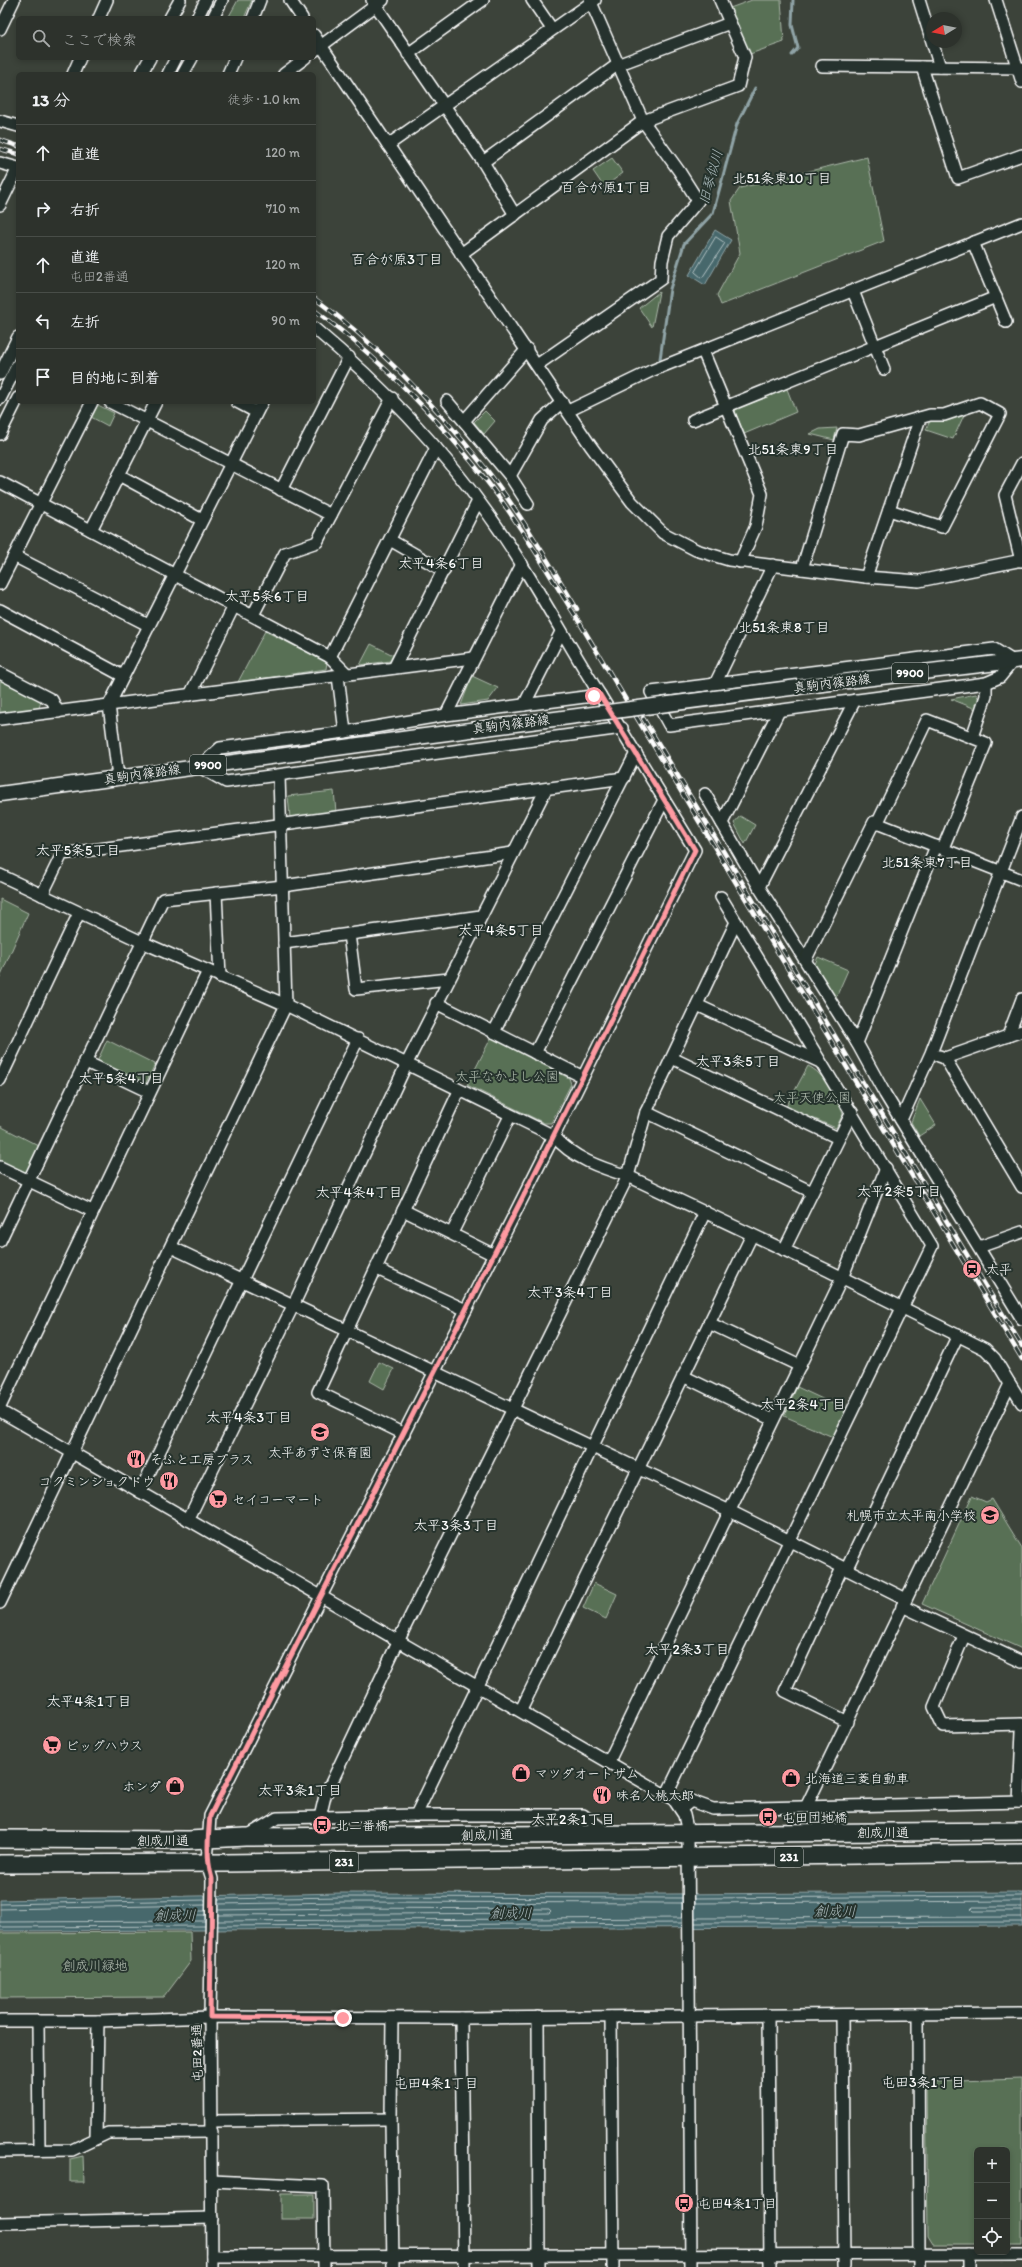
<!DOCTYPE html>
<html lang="ja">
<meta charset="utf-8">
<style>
body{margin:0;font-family:Itim,"Klee One",sans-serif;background:#393e38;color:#f1f3f6}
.controls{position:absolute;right:12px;bottom:12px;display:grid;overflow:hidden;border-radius:6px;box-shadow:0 2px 6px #0003}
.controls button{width:36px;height:36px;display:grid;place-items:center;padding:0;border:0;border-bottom:1px solid #484d48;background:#2d322c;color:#f1f3f6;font:20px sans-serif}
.compass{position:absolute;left:926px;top:12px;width:36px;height:36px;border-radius:50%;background:#2d322c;box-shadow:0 2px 6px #0003;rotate:260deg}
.stop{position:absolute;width:12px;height:12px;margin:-9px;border:3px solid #ff9aa2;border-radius:50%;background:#fff}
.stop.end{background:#ff9aa2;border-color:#fff;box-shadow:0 1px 4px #0008}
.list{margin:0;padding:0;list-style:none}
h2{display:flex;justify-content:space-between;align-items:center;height:52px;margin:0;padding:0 16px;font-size:17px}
h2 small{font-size:13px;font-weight:400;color:#a7aaa9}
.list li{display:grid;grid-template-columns:26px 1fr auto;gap:12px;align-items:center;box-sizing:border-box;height:56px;padding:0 16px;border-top:1px solid #484d48}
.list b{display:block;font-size:15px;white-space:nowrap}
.list p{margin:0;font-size:13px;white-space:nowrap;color:#a7aaa9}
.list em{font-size:13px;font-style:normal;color:#a7aaa9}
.icon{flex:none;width:22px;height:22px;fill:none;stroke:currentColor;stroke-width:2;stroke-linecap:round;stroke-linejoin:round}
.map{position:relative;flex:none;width:1022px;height:2267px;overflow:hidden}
.search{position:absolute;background:#2d322c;box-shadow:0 2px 6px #0003;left:16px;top:16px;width:300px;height:44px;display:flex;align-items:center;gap:10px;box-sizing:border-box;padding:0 14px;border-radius:6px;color:#a7aaa9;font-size:15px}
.panel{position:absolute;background:#2d322c;box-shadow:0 2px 6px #0003;left:16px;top:72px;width:300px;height:332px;border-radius:6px}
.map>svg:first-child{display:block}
</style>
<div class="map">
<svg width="1022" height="2267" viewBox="0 0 1022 2267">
<rect width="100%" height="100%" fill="#3c433a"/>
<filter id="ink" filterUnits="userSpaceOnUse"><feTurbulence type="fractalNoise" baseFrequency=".025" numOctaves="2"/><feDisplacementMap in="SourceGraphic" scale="8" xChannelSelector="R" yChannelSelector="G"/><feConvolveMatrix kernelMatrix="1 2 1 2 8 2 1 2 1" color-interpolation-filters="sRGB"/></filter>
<g filter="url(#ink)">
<!-- green -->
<g fill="#587055" stroke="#acb8aa">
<polygon points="238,0 252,0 244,18 228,18"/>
<polygon points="752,0 781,0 784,42 750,54 730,8"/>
<polygon points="867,157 884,241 721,305 717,295 740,253 731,201 740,188"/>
<polygon points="612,158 623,173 604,187 593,171"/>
<polygon points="659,292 652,327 639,308"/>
<polygon points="787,389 796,412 744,434 735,412 736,409"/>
<polygon points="98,405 114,413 108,426 91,417"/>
<polygon points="485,411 495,421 484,434 474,422"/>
<polygon points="964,415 953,439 926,430 931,418 947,419"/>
<polygon points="837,428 834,440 810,434 820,429"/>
<polygon points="265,631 327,662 326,669 238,682"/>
<polygon points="371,644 393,655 390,661 360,665"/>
<polygon points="472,676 498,688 488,701 461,705"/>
<polygon points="0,680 41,701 39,708 0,713"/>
<polygon points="976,694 979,699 976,709 951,699"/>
<polygon points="334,791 336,812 290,818 288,796"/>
<polygon points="740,816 755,825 745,844 734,823"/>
<polygon points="0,899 28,913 0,977"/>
<polygon points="818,957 848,970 834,1002 814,966"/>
<polygon points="491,1038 569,1078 571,1084 551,1123 544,1123 467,1085"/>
<polygon points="107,1040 155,1064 145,1085 97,1062"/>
<path d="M808,1066C824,1073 837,1097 843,1114L836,1128L786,1107Z"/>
<polygon points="920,1099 936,1125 919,1136 911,1122"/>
<polygon points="0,1126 43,1148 28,1181 0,1167"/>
<polygon points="379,1362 394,1369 384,1389 370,1381"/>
<polygon points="797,1387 846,1410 833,1437 784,1416"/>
<polygon points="972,1496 986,1502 992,1499 1022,1548 1022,1649 922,1604"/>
<polygon points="594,1583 617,1594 606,1619 583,1608"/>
<polygon points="190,1932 191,1961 164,1997 0,1998 0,1933"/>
<polygon points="1022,2079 1022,2244 1007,2244 1007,2150 977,2150 977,2244 933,2244 928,2236 926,2082"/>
<polygon points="83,2156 84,2182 70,2182 70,2159"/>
<rect x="281" y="2194" width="33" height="25"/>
</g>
<!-- water -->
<g fill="#46686c" stroke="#90a4a7">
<polygon points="715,230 731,240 705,285 689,275"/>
<polygon points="1022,1892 1022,1926 0,1931 0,1900 342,1893 664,1894"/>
</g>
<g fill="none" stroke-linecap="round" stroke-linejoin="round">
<!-- shore -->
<g stroke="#b5c3c4" stroke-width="1">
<polygon points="716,237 725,243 702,278 695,272"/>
<polyline points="695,1898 1022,1896"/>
<polyline points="218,1899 343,1897 682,1898"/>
<polyline points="695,1903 1022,1901"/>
<polyline points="0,1904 205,1900"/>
<polyline points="218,1904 343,1902 682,1903"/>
<polyline points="1022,1907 973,1907 971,1909 973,1911 1022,1911"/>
<polyline points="0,1909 205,1905"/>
<polyline points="205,1915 182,1915 180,1913 182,1911 205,1911"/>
<polyline points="218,1915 549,1913 551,1911 549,1909 343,1908 218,1910"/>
<polyline points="695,1918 1022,1917"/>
<polyline points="218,1921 682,1918"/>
<polyline points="0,1922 205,1921"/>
<polyline points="695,1923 1022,1922"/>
<polyline points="218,1926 682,1923"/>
<polyline points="0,1927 205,1926"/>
</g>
<!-- stream -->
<g stroke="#90a4a7" stroke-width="3">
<polyline points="792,55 798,48 792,25 793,0"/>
<polyline points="660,359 670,289 684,244 713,213 737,124 755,88"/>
</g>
<defs>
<g id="minor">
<polyline points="290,0 302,18"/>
<polyline points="372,0 483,162 515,215"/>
<polyline points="532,0 552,29"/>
<polyline points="919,0 940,67"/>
<polyline points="996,0 1022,82"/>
<polyline points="99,18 107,0"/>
<polyline points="170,18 180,0"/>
<polyline points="197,18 206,0"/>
<polyline points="213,18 222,0"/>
<polyline points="253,18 260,0"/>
<polyline points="0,29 14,0"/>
<polyline points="314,35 590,445 632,502 663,533 696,550 729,560 866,577 919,581 1022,560"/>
<polyline points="314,51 383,0"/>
<polyline points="408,54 483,0"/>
<polyline points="822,66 1022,68"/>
<polyline points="922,67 958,178 1022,155"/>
<polyline points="73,74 80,58"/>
<polyline points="141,74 150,58"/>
<polyline points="168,74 176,58"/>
<polyline points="183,74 192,58"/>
<polyline points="228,74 235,58"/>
<polyline points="284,74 305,58"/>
<polyline points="0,121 18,126"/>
<polyline points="388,145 595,0"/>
<polyline points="483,162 617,65 730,23"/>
<polyline points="0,163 18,168"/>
<polyline points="0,205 18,168"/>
<polyline points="973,242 1006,322"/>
<polyline points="461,254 643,121 738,86 745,57 720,0"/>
<polyline points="853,291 884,369"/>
<path d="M314,328C395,396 467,475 522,565C549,608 573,652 600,695"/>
<polyline points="703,351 762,494 756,526 740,562"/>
<polyline points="537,365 661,279 662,261 668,236 698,201 679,171 643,121 590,0"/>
<polyline points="0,374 18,337"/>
<polyline points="0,399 18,364"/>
<polyline points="447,401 510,476 528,504"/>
<polyline points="110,402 331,515"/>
<polyline points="237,402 256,412"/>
<polyline points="568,411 651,371 1022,223"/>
<polyline points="693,420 996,297"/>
<polyline points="464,421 527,349"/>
<polyline points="0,434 18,398"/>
<polyline points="119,475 202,520"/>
<polyline points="510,476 542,420 562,402"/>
<polyline points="0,482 330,657 347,674"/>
<polyline points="281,490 349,357"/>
<polyline points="91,530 156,402"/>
<polyline points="390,540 444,571"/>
<polyline points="14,556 148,625"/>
<polyline points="1021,561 1005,495 1022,463"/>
<polyline points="802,569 843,434 859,435 930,415 944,415 980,403 1000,414 942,527 889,510"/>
<polyline points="866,577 920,418"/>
<polyline points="0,584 92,402"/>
<polyline points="0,610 123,676"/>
<polyline points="253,615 285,553 317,542 392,398"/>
<polygon points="994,649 1013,661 1000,677 986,683 669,725 651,692"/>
<polyline points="330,657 436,448"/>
<polyline points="394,668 478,501"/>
<polyline points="0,673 52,700 58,712"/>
<polyline points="338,676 345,732"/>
<polyline points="715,684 773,565"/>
<polyline points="190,695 234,606"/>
<polyline points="524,705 561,632"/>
<polyline points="446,715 522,564"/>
<polyline points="0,719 473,658"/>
<path d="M622,728L226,782L199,767L220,748L345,732L446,715L600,695L695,850L554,1136C572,1158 601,1168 628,1176L829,1271L985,1349L995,1359L1010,1384L806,1807"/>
<polyline points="972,737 986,696 986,683"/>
<polyline points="118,777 109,705 262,402"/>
<polyline points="705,794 759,887 857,1043 885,1094 1022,1319"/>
<polyline points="722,823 779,711"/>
<polyline points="877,824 927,720 986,743 943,848"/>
<polyline points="0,875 142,942 286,1005 554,1136 210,1816 207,1863 212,1879 210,2017 212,2267"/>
<polyline points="759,887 855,700"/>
<polyline points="216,893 220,977"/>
<polyline points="42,895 62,854 624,778"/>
<polyline points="349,934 356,989 449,979"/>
<polyline points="284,943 481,916"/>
<polyline points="806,959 874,822 1022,880"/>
<polyline points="436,1003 583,1077"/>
<polyline points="697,1005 820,1062"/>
<polyline points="494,1032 636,753"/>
<polyline points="1008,1036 1022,999"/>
<polyline points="857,1043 936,846"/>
<polyline points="535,1053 664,800"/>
<polyline points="939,1056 945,1058 1022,1031"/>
<polyline points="672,1058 838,1138"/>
<polyline points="945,1058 1022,1187"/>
<polyline points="84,1061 149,1092"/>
<polyline points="0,1080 79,913"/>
<polyline points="646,1112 812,1192"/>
<polyline points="901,1120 931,1053 1022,817"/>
<polyline points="0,1167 92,1211"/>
<polyline points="403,1210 494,1255"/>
<polyline points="452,1233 510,1116"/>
<polyline points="0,1241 163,899 283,886 513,853"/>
<polyline points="171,1247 639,1469 730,1511 906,1599"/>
<polyline points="979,1247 1022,1232"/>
<polyline points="784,1250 852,1112"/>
<polyline points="377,1269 466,1310"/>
<polyline points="709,1323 800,1366"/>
<polyline points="683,1376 773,1420"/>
<polyline points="1010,1384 1022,1403"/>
<polyline points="0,1407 208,971"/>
<polyline points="0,1411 674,1800 684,1815 688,1833 691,2267"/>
<polyline points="404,1434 318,1392 459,1091"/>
<polyline points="140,1492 358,1039"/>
<polyline points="188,1520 291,1310 407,1063 546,789"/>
<polyline points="842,1568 785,1691 848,1722"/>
<polyline points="846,1570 958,1335"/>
<polyline points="0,1603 286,1005 279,776"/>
<polyline points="902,1606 1022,1662"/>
<polyline points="964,1636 934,1707 943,1726 1022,1724"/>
<polyline points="521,1710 752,1235"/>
<polyline points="609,1761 842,1278 886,1168"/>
<polyline points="667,1794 932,1246 721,897"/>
<polyline points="1019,1802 1022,1731"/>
<polyline points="681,1809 691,1801 713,1809 1022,1802"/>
<polyline points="416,1815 705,1212"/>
<polyline points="320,1817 325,1796 405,1627 628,1176 646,1112 736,922"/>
<polyline points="247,1836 277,1818 416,1815 583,1815 609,1834"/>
<polyline points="918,2014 919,2267"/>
<polyline points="768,2015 770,2267"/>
<polyline points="842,2015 844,2267"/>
<polyline points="538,2017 539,2267"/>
<polyline points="611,2017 613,2267"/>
<polyline points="392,2018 391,2119 393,2267"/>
<polyline points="461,2018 464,2267"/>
<polyline points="0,2021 98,2021 210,2017 461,2018 1022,2013"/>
<polyline points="38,2021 39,2150"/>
<polyline points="212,2121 391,2119"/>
<polyline points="96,2138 98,2021"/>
<polyline points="0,2151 72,2150 108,2133 212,2132"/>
<polyline points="212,2181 323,2186 324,2267"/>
<polyline points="0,2223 212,2218"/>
<polyline points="968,2254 968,2267"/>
<polyline points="212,2256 1022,2254"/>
</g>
<g id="major">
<polyline points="798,687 1022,660"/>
<polyline points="0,794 417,737"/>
</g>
<g id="highway">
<polyline points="0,1839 189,1840 245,1837 1022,1831"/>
<polyline points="0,1864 226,1863 1022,1853"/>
</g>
</defs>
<!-- minor casing -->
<use href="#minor" stroke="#fff" stroke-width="14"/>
<!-- major casing -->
<use href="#major" stroke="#fff" stroke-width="17"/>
<!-- highway casing -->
<use href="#highway" stroke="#fff" stroke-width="20"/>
<!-- minor -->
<use href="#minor" stroke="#26332d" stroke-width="11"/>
<!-- major -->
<use href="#major" stroke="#26332d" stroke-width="14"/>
<!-- highway -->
<use href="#highway" stroke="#26332d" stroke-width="17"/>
<defs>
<g id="rail">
<polyline points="0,140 18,146"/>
<polyline points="0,149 18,154"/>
<path d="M314,298C379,345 436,406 486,469C520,513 548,561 577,609"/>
<path d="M314,310C387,362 469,450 518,525C539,556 558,589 578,620L1022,1359"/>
<polyline points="643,718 1022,1346"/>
</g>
</defs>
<!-- rail casing -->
<use href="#rail" stroke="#fff" stroke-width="4.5"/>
<!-- rail -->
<use href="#rail" stroke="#26332d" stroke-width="3" stroke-dasharray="9" stroke-linecap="butt"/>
<defs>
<polyline id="major-bridge" points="417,737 798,687"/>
</defs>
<!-- major-bridge casing -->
<use href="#major-bridge" stroke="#fff" stroke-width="17" stroke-linecap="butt"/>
<!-- major-bridge -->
<use href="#major-bridge" stroke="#26332d" stroke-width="14"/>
</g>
</g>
<g fill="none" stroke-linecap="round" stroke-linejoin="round" filter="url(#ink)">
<!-- route -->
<path stroke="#ff9aa2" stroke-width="5" d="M343,2018L210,2017L212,1879C206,1858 208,1838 210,1816L545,1153L695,850L600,695L594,696"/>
</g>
<!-- icons -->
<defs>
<symbol id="station-disc" viewBox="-11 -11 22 22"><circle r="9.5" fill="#ff9aa2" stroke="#26332d"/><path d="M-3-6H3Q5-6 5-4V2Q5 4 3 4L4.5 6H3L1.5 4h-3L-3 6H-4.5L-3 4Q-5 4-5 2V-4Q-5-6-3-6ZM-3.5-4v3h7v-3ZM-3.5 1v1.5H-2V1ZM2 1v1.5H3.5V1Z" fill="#111"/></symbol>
<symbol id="school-disc" viewBox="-11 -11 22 22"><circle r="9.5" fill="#ff9aa2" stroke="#26332d"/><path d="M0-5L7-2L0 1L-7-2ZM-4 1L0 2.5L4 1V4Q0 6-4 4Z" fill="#111"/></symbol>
<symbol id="restaurant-disc" viewBox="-11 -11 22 22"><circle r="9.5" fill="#ff9aa2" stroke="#26332d"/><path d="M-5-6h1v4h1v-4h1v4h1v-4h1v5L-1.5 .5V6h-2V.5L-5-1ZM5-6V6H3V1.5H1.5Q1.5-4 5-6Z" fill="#111"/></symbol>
<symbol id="supermarket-disc" viewBox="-11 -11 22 22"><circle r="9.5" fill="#ff9aa2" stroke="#26332d"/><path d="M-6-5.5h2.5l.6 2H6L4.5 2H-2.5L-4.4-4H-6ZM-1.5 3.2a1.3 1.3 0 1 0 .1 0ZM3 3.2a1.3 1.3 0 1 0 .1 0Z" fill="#111"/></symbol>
<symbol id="shop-disc" viewBox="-11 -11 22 22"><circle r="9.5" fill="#ff9aa2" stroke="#26332d"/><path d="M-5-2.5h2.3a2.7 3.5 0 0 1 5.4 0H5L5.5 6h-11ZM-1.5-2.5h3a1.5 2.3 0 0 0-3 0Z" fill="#111"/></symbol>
<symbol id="bus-disc" viewBox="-11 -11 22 22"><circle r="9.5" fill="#ff9aa2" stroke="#26332d"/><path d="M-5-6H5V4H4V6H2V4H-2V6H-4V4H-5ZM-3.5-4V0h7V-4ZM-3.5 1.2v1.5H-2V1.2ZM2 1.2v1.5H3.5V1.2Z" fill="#111"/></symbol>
</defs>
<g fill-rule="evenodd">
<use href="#station-disc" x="961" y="1258" width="22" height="22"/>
<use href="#school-disc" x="309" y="1421" width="22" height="22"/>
<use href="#restaurant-disc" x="125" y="1448" width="22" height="22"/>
<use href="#restaurant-disc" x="158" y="1470" width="22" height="22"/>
<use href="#supermarket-disc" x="207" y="1488" width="22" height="22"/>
<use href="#school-disc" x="979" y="1504" width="22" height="22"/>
<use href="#supermarket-disc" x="41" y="1734" width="22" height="22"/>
<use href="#shop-disc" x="510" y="1762" width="22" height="22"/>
<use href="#shop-disc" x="780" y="1767" width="22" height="22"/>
<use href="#shop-disc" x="164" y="1775" width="22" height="22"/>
<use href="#restaurant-disc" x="591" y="1784" width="22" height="22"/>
<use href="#bus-disc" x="757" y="1806" width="22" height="22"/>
<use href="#bus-disc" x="311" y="1814" width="22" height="22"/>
<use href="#bus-disc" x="673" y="2192" width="22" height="22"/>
</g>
<g text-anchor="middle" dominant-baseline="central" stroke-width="4" stroke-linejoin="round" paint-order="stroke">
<!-- shield labels -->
<g fill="#26332d" stroke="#bec2c0" stroke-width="1">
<rect x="892" y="663" width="36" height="20" rx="3"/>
<rect x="190" y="755" width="36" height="20" rx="3"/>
<rect x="775" y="1847" width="28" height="20" rx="3"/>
<rect x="330" y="1852" width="28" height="20" rx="3"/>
</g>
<g font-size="12" font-weight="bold" fill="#fff">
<text x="910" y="673">9900</text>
<text x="208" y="765">9900</text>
<text x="789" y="1857">231</text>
<text x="344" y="1862">231</text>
</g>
<!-- street labels -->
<g font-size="13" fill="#fff" stroke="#26332d">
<text transform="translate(832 683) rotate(-7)">真駒内篠路線</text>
<text transform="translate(511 724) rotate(-7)">真駒内篠路線</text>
<text transform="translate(142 774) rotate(-8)">真駒内篠路線</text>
<text x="883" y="1832">創成川通</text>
<text transform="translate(487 1835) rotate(-1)">創成川通</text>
<text x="163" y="1840">創成川通</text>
<text transform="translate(197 2053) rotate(-91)">屯田2番通</text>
</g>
<!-- park labels -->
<g font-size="13" fill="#b4bfb2" stroke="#26332d">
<text x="507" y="1076">太平なかよし公園</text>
<text x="812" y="1097">太平天使公園</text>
<text x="95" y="1965">創成川緑地</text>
</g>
<!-- poi labels -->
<g font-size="13" fill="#fff" stroke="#26332d" text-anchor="start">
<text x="986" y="1269">太平</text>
<text x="320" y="1452" text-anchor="middle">太平あずさ保育園</text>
<text x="150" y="1459">そふと工房プラス</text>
<text x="155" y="1481" text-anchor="end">コクミンショクドウ</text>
<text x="232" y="1499">セイコーマート</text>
<text x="976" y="1515" text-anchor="end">札幌市立太平南小学校</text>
<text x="66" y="1745">ビッグハウス</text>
<text x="535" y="1773">マツダオートザム</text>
<text x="805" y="1778">北海道三菱自動車</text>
<text x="161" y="1786" text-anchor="end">ホンダ</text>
<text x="616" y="1795">味名人桃太郎</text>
<text x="782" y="1817">屯田団地橋</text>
<text x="336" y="1825">北二番橋</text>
<text x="698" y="2203">屯田4条1丁目</text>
</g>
<!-- water labels -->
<g font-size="14" font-style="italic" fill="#acbbbd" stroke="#26332d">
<text transform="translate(711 177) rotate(-75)">旧琴似川</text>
<text x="835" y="1911">創成川</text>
<text x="511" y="1913">創成川</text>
<text x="175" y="1915">創成川</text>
</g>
<!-- neighbourhood labels -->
<g font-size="14" fill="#fff" stroke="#26332d">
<text x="782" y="178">北51条東10丁目</text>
<text x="606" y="187">百合が原1丁目</text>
<text x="397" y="259">百合が原3丁目</text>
<text x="793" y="449">北51条東9丁目</text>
<text x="441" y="563">太平4条6丁目</text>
<text x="267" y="596">太平5条6丁目</text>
<text x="784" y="627">北51条東8丁目</text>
<text x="78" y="850">太平5条5丁目</text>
<text x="927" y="862">北51条東7丁目</text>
<text x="501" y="930">太平4条5丁目</text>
<text x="738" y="1061">太平3条5丁目</text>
<text x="121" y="1078">太平5条4丁目</text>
<text x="899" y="1191">太平2条5丁目</text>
<text x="359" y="1192">太平4条4丁目</text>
<text x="570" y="1292">太平3条4丁目</text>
<text x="803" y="1404">太平2条4丁目</text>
<text x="249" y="1417">太平4条3丁目</text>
<text x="456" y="1525">太平3条3丁目</text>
<text x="687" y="1649">太平2条3丁目</text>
<text x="89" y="1701">太平4条1丁目</text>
<text x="300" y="1790">太平3条1丁目</text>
<text x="573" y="1819">太平2条1丁目</text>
<text x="923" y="2082">屯田3条1丁目</text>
<text x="436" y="2083">屯田4条1丁目</text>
</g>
</g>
</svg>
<div class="controls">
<button>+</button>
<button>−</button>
<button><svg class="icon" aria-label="locate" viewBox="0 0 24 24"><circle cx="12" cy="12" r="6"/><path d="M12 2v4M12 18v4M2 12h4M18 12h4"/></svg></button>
</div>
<svg class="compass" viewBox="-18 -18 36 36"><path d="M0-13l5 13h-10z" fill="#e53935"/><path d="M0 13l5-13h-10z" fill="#a7aaa9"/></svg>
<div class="stop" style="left:594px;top:696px"></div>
<div class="stop end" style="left:343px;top:2018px"></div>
<div class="search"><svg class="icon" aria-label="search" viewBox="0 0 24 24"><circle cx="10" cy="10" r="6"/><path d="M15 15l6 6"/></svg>ここで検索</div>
<section class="panel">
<h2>13 分<small>徒歩 · 1.0 km</small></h2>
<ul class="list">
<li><svg class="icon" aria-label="ahead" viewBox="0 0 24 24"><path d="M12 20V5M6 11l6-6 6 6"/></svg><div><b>直進</b></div><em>120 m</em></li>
<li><svg class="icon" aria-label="right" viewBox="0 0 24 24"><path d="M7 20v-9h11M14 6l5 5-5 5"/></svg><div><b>右折</b></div><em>710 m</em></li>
<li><svg class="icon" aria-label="ahead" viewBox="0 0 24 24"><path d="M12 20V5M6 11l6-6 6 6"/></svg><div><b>直進</b><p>屯田2番通</p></div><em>120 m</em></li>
<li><svg class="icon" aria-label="left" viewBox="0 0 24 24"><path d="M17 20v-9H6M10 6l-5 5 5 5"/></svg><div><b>左折</b></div><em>90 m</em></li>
<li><svg class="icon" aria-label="arrive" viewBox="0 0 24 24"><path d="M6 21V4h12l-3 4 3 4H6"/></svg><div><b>目的地に到着</b></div></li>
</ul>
</section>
</div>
